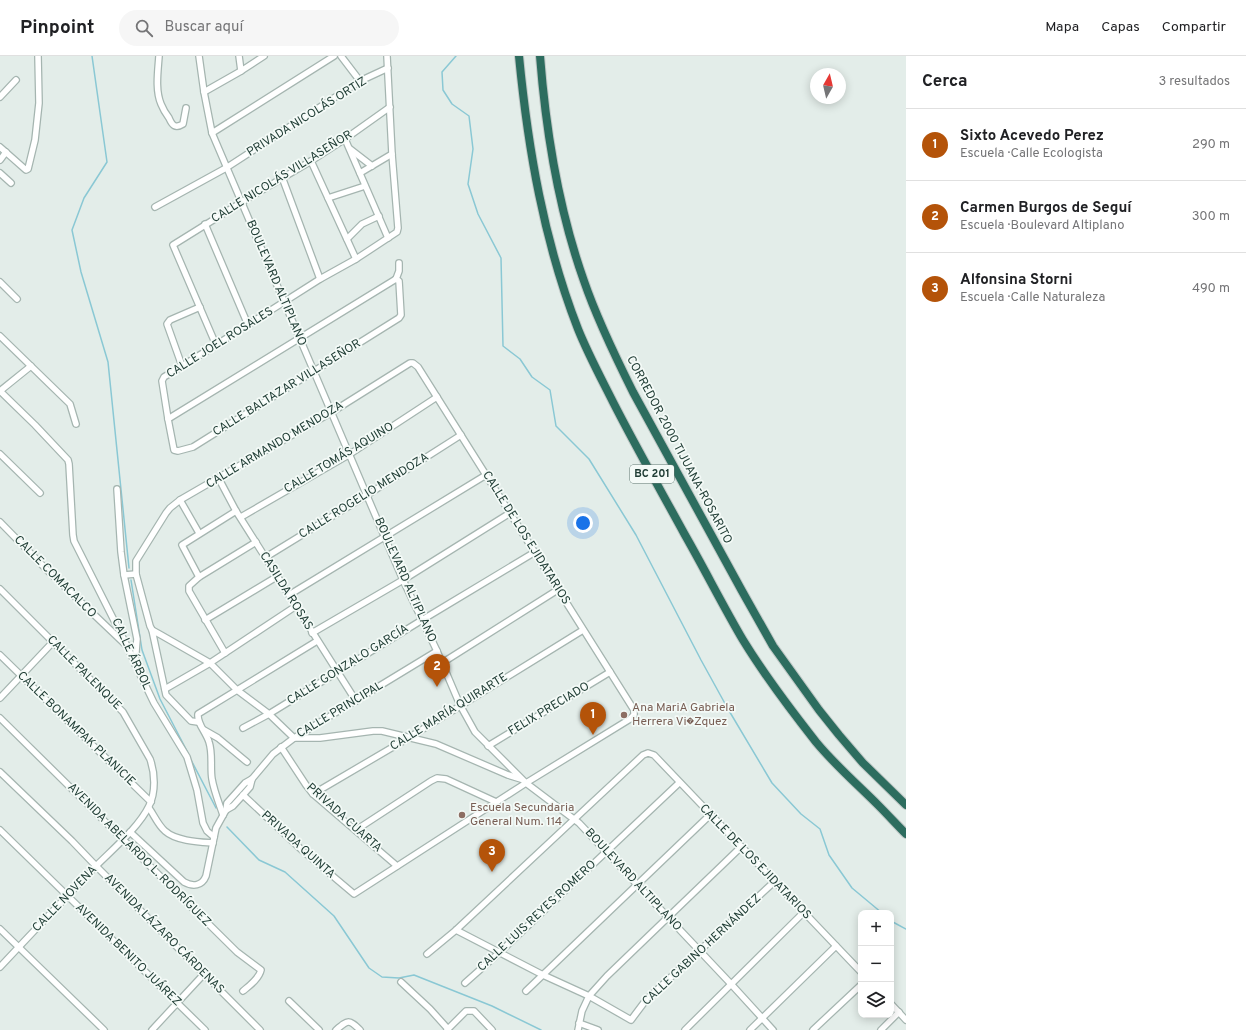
<!DOCTYPE html>
<html lang="es">
<meta charset="utf-8">
<style>
body{margin:0;font-family:Overpass,sans-serif;background:#f6f6f6;color:#202124}
.controls{position:absolute;right:12px;bottom:12px;display:grid;overflow:hidden;border-radius:8px;box-shadow:0 2px 10px #0003}
.controls button{width:36px;height:36px;display:grid;place-items:center;padding:0;border:0;border-bottom:1px solid #e0e0e0;background:#fff;color:#202124;font:20px sans-serif}
.compass{position:absolute;left:810px;top:12px;width:36px;height:36px;border-radius:50%;background:#fff;box-shadow:0 2px 10px #0003;rotate:8deg}
.you{position:absolute;left:583px;top:467px;width:14px;height:14px;margin:-10px;border:3px solid #fff;border-radius:50%;background:#1a73e8;box-shadow:0 0 0 6px #1a73e833}
.badge{display:grid;place-items:center;width:26px;height:26px;border-radius:50%;background:#b45309;color:#fff;font-size:13px;font-weight:700}
.pin{position:absolute;translate:-50% -33px;filter:drop-shadow(0 1px 2px #0008)}
.pin::after{content:'';position:absolute;top:21px;width:14px;height:12px;background:inherit;clip-path:polygon(0 0,100% 0,50% 100%)}
.list{margin:0;padding:0;list-style:none}
h2{display:flex;justify-content:space-between;align-items:center;height:52px;margin:0;padding:0 16px;font-size:17px}
h2 small{font-size:13px;font-weight:400;color:#757577}
.list li{display:grid;grid-template-columns:26px 1fr auto;gap:12px;align-items:center;box-sizing:border-box;height:72px;padding:0 16px;border-top:1px solid #e0e0e0}
.list b{display:block;font-size:15px;white-space:nowrap}
.list p{margin:0;font-size:13px;white-space:nowrap;color:#757577}
.list em{font-size:13px;font-style:normal;color:#757577}
.icon{flex:none;width:22px;height:22px;fill:none;stroke:currentColor;stroke-width:2;stroke-linecap:round;stroke-linejoin:round}
.map{position:relative;flex:none;width:906px;height:974px;overflow:hidden}
header{display:flex;align-items:center;gap:24px;box-sizing:border-box;height:56px;padding:0 20px;background:#fff;border-bottom:1px solid #e0e0e0}
header strong{font-size:19px}
nav{display:flex;gap:22px;margin-inline-start:auto;font-size:14px}
.search{width:280px;height:36px;background:#f6f6f6;display:flex;align-items:center;gap:10px;box-sizing:border-box;padding:0 14px;border-radius:22px;color:#757577;font-size:15px}
main{display:flex}
aside{flex:1;background:#fff}
.map>svg:first-child{display:block}
</style>
<header>
<strong>Pinpoint</strong>
<div class="search"><svg class="icon" aria-label="search" viewBox="0 0 24 24"><circle cx="10" cy="10" r="6"/><path d="M15 15l6 6"/></svg>Buscar aquí</div>
<nav><a>Mapa</a><a>Capas</a><a>Compartir</a></nav>
</header>
<main>
<div class="map">
<svg width="906" height="974" viewBox="0 0 906 974">
<rect width="100%" height="100%" fill="#e3ede9"/>
<g fill="none" stroke-linecap="round" stroke-linejoin="round">
<!-- stream -->
<g stroke="#8ac8d4" stroke-width="1.5">
<polyline points="92,0 107,106 84,142 72,174 81,216 108,306 129,512"/>
<polyline points="456,0 442,16 443,34 452,48 469,60 473,93 468,128 478,158 501,202 503,290 520,303 532,321 550,334 556,370 589,403 636,479 701,604 728,653 772,727 801,758 820,773 829,799 852,832 882,857"/>
<polyline points="131,524 142,594 160,643 188,697"/>
<polyline points="190,702 216,752"/>
<polyline points="227,771 259,804 285,816 334,860 369,912 382,921 399,922 414,919 492,950 541,974"/>
<polyline points="891,865 906,873"/>
</g>
<defs>
<g id="minor">
<path d="M159,0C158,15 155,34 161,48C163,53 166,58 169,62C172,69 175,73 183,68L186,52"/>
<polyline points="199,0 204,36 212,77 403,524 437,595 460,649 475,676 526,727 579,767 731,928 773,974"/>
<polyline points="239,0 241,15"/>
<polyline points="341,0 360,25"/>
<polyline points="387,0 392,98 398,172 397,176 356,203 320,223 216,289 164,321 162,325 168,363 174,394 178,395 193,391 399,262 401,259 399,225 396,223"/>
<polyline points="204,36 241,15 264,0"/>
<polyline points="0,41 16,24"/>
<polyline points="212,77 334,0"/>
<polyline points="345,83 388,182"/>
<polyline points="0,91 26,114 28,113 35,84 39,47 38,0"/>
<polyline points="350,93 372,110"/>
<polyline points="0,104 6,96"/>
<polyline points="311,105 356,203"/>
<polyline points="0,117 11,127"/>
<polyline points="360,117 392,98"/>
<polyline points="282,121 320,223"/>
<polyline points="328,142 365,130"/>
<polyline points="155,151 226,112 360,25 388,12"/>
<polyline points="205,168 248,269"/>
<polyline points="347,183 362,168 379,160"/>
<polyline points="396,223 399,215 399,207"/>
<polyline points="0,226 17,243"/>
<polyline points="0,280 70,348 76,368"/>
<polyline points="216,289 173,189 242,146 311,105 345,83 390,51"/>
<polyline points="182,310 167,268 170,264 200,251"/>
<polyline points="0,335 35,369 68,404 69,408 73,479 74,485 128,592 139,616 154,647 187,701 197,734 203,767 207,775 214,781"/>
<polyline points="0,335 31,310"/>
<polyline points="168,363 396,223"/>
<polyline points="0,398 40,437"/>
<polyline points="219,423 236,455 356,645"/>
<polyline points="117,433 121,496 124,519 137,583 135,608"/>
<polyline points="180,444 199,477"/>
<polyline points="241,461 350,398 437,341"/>
<polyline points="0,466 45,512 126,589"/>
<polyline points="266,501 367,439 461,379"/>
<polyline points="124,519 136,518"/>
<polyline points="199,521 183,491 182,489 236,455"/>
<path d="M0,533L123,656L150,703C155,717 156,736 149,750C139,771 113,793 97,809C64,843 32,877 0,911"/>
<polyline points="289,539 486,419"/>
<polyline points="205,564 278,520"/>
<polyline points="152,574 166,639 191,665 198,666"/>
<polyline points="312,577 403,524 510,457"/>
<polyline points="225,597 189,535 189,530 199,521 256,486"/>
<polyline points="0,599 151,746"/>
<polyline points="442,607 559,533"/>
<polyline points="165,633 210,607 296,550"/>
<polyline points="0,642 53,586"/>
<path d="M0,662L237,896L261,914C259,923 249,930 243,935"/>
<polyline points="243,672 269,658 422,564 535,496"/>
<polyline points="204,674 218,682 247,706"/>
<polyline points="488,690 610,616"/>
<polyline points="281,691 306,729 313,738 397,810"/>
<polyline points="0,716 72,785 96,810 260,974"/>
<polyline points="313,738 410,681 583,574"/>
<polyline points="243,739 303,795 354,838 526,727 630,663 634,659 634,654 418,311 413,307 410,307 332,356 180,444 170,452 166,457 136,505 136,518 150,570 152,574 161,579 210,607 237,634 269,658 294,682 320,682 373,675 382,675 436,688 508,719 521,723"/>
<path d="M149,752C154,759 158,769 165,775C176,785 199,786 213,787"/>
<polyline points="226,754 233,750 243,739 250,731 252,723 273,698 294,682 437,595"/>
<path d="M223,759C219,747 214,735 212,723C210,711 213,698 209,686C206,676 197,668 198,658L317,585"/>
<polyline points="0,774 205,974"/>
<polyline points="356,774 431,725 437,722 446,723 496,746"/>
<path d="M130,776L184,826C193,831 202,830 206,820L216,772L226,754L227,747L245,727L252,723"/>
<polyline points="0,873 104,974"/>
<polyline points="456,874 543,919 589,940 631,964 646,944 774,826"/>
<polyline points="427,898 456,874 643,699 648,697 654,699 861,916"/>
<polyline points="401,926 430,953 448,973 447,974"/>
<polyline points="465,927 500,896 679,727"/>
<polyline points="526,935 710,759"/>
<polyline points="289,945 319,974"/>
<polyline points="891,948 906,964"/>
<polyline points="579,967 598,974"/>
<polyline points="448,973 466,955 474,955 492,974"/>
<polyline points="152,974 204,918"/>
<path d="M336,974C348,964 349,963 360,974"/>
<polyline points="578,974 582,955 589,940 607,920 741,791"/>
<polyline points="685,974 804,856"/>
<polyline points="750,974 836,890"/>
<polyline points="813,974 861,929"/>
<polyline points="881,974 899,956"/>
</g>
<g id="highway">
<path d="M519,0C528,93 544,186 578,273C588,298 601,322 613,346C636,391 661,435 685,479C705,514 723,550 743,584C765,620 790,653 816,686C835,709 857,728 878,749C888,759 897,769 906,778"/>
<path d="M540,0C546,77 558,152 584,225C597,263 615,300 633,336L742,535L773,590L819,654L839,679L863,707L906,749"/>
</g>
</defs>
<!-- minor casing -->
<use href="#minor" stroke="#a5b5b0" stroke-width="8"/>
<!-- highway casing -->
<use href="#highway" stroke="#c1c9c7" stroke-width="10"/>
<!-- minor -->
<use href="#minor" stroke="#fff" stroke-width="5.5"/>
<!-- highway -->
<use href="#highway" stroke="#2d6d5f" stroke-width="8"/>
</g>
<!-- markers -->
<g fill="#8d6e63" stroke="#f4faf7" stroke-width="1.5">
<circle cx="624" cy="659" r="4"/>
<circle cx="462" cy="759" r="4"/>
</g>
<g text-anchor="middle" dominant-baseline="central" stroke-width="3.5" stroke-linejoin="round" paint-order="stroke">
<!-- shield labels -->
<rect fill="#f4faf7" stroke="#617771" stroke-width="1" x="630" y="409" width="44" height="18" rx="3"/>
<g font-size="11" font-weight="bold" fill="#223f37">
<text x="652" y="418">BC 201</text>
</g>
<!-- street labels -->
<g font-size="12" fill="#223f37" stroke="#f4faf7">
<text transform="translate(307 61) rotate(-32)">PRIVADA NICOLÁS ORTIZ</text>
<text transform="translate(282 121) rotate(-32)">CALLE NICOLÁS VILLASEÑOR</text>
<text transform="translate(276 227) rotate(67)">BOULEVARD ALTIPLANO</text>
<text transform="translate(220 287) rotate(-32)">CALLE JOEL ROSALES</text>
<text transform="translate(287 332) rotate(-32)">CALLE BALTAZAR VILLASEÑOR</text>
<text transform="translate(275 389) rotate(-31)">CALLE ARMANDO MENDOZA</text>
<text transform="translate(679 394) rotate(62)">CORREDOR 2000 TIJUANA-ROSARITO</text>
<text transform="translate(339 402) rotate(-31)">CALLE TOMÁS AQUINO</text>
<text transform="translate(364 440) rotate(-32)">CALLE ROGELIO MENDOZA</text>
<text transform="translate(526 482) rotate(58)">CALLE DE LOS EJIDATARIOS</text>
<text transform="translate(55 521) rotate(45)">CALLE COMACALCO</text>
<text transform="translate(405 524) rotate(66)">BOULEVARD ALTIPLANO</text>
<text transform="translate(286 535) rotate(58)">CASILDA ROSAS</text>
<text transform="translate(131 598) rotate(65)">CALLE ÁRBOL</text>
<text transform="translate(348 609) rotate(-32)">CALLE GONZALO GARCÍA</text>
<text transform="translate(84 617) rotate(45)">CALLE PALENQUE</text>
<text transform="translate(549 653) rotate(-31)">FELIX PRECIADO</text>
<text transform="translate(340 654) rotate(-31)">CALLE PRINCIPAL</text>
<text transform="translate(449 656) rotate(-32)">CALLE MARÍA QUIRARTE</text>
<text transform="translate(76 673) rotate(44)">CALLE BONAMPAK PLANICIE</text>
<text transform="translate(344 762) rotate(42)">PRIVADA CUARTA</text>
<text transform="translate(298 789) rotate(42)">PRIVADA QUINTA</text>
<text transform="translate(139 799) rotate(45)">AVENIDA ABELARDO L. RODRÍGUEZ</text>
<text transform="translate(755 806) rotate(46)">CALLE DE LOS EJIDATARIOS</text>
<text transform="translate(633 824) rotate(47)">BOULEVARD ALTIPLANO</text>
<text transform="translate(65 843) rotate(-46)">CALLE NOVENA</text>
<text transform="translate(537 860) rotate(-43)">CALLE LUIS REYES ROMERO</text>
<text transform="translate(164 878) rotate(45)">AVENIDA LÁZARO CÁRDENAS</text>
<text transform="translate(702 894) rotate(-43)">CALLE GABINO HERNÁNDEZ</text>
<text transform="translate(128 899) rotate(44)">AVENIDA BENITO JUÁREZ</text>
</g>
<!-- education labels -->
<g font-size="12" fill="#785e54" stroke="#f4faf7" text-anchor="start">
<text x="632" y="652">Ana MariA Gabriela<tspan x="632" dy="14">Herrera Vi�Zquez</tspan></text>
<text x="470" y="752">Escuela Secundaria<tspan x="470" dy="14">General Num. 114</tspan></text>
</g>
</g>
</svg>
<div class="controls">
<button>+</button>
<button>−</button>
<button><svg class="icon" aria-label="layers" viewBox="0 0 24 24"><path d="M12 4l9 5-9 5-9-5zM3 14l9 5 9-5"/></svg></button>
</div>
<svg class="compass" viewBox="-18 -18 36 36"><path d="M0-13l5 13h-10z" fill="#e53935"/><path d="M0 13l5-13h-10z" fill="#757577"/></svg>
<div class="you"></div>
<div class="pin badge" style="left:593px;top:679px">1</div>
<div class="pin badge" style="left:437px;top:631px">2</div>
<div class="pin badge" style="left:492px;top:816px">3</div>
</div>
<aside>
<h2>Cerca<small>3 resultados</small></h2>
<ul class="list">
<li><span class="badge">1</span><div><b>Sixto Acevedo Perez</b><p>Escuela · Calle Ecologista</p></div><em>290 m</em></li>
<li><span class="badge">2</span><div><b>Carmen Burgos de Seguí</b><p>Escuela · Boulevard Altiplano</p></div><em>300 m</em></li>
<li><span class="badge">3</span><div><b>Alfonsina Storni</b><p>Escuela · Calle Naturaleza</p></div><em>490 m</em></li>
</ul>
</aside>
</main>
